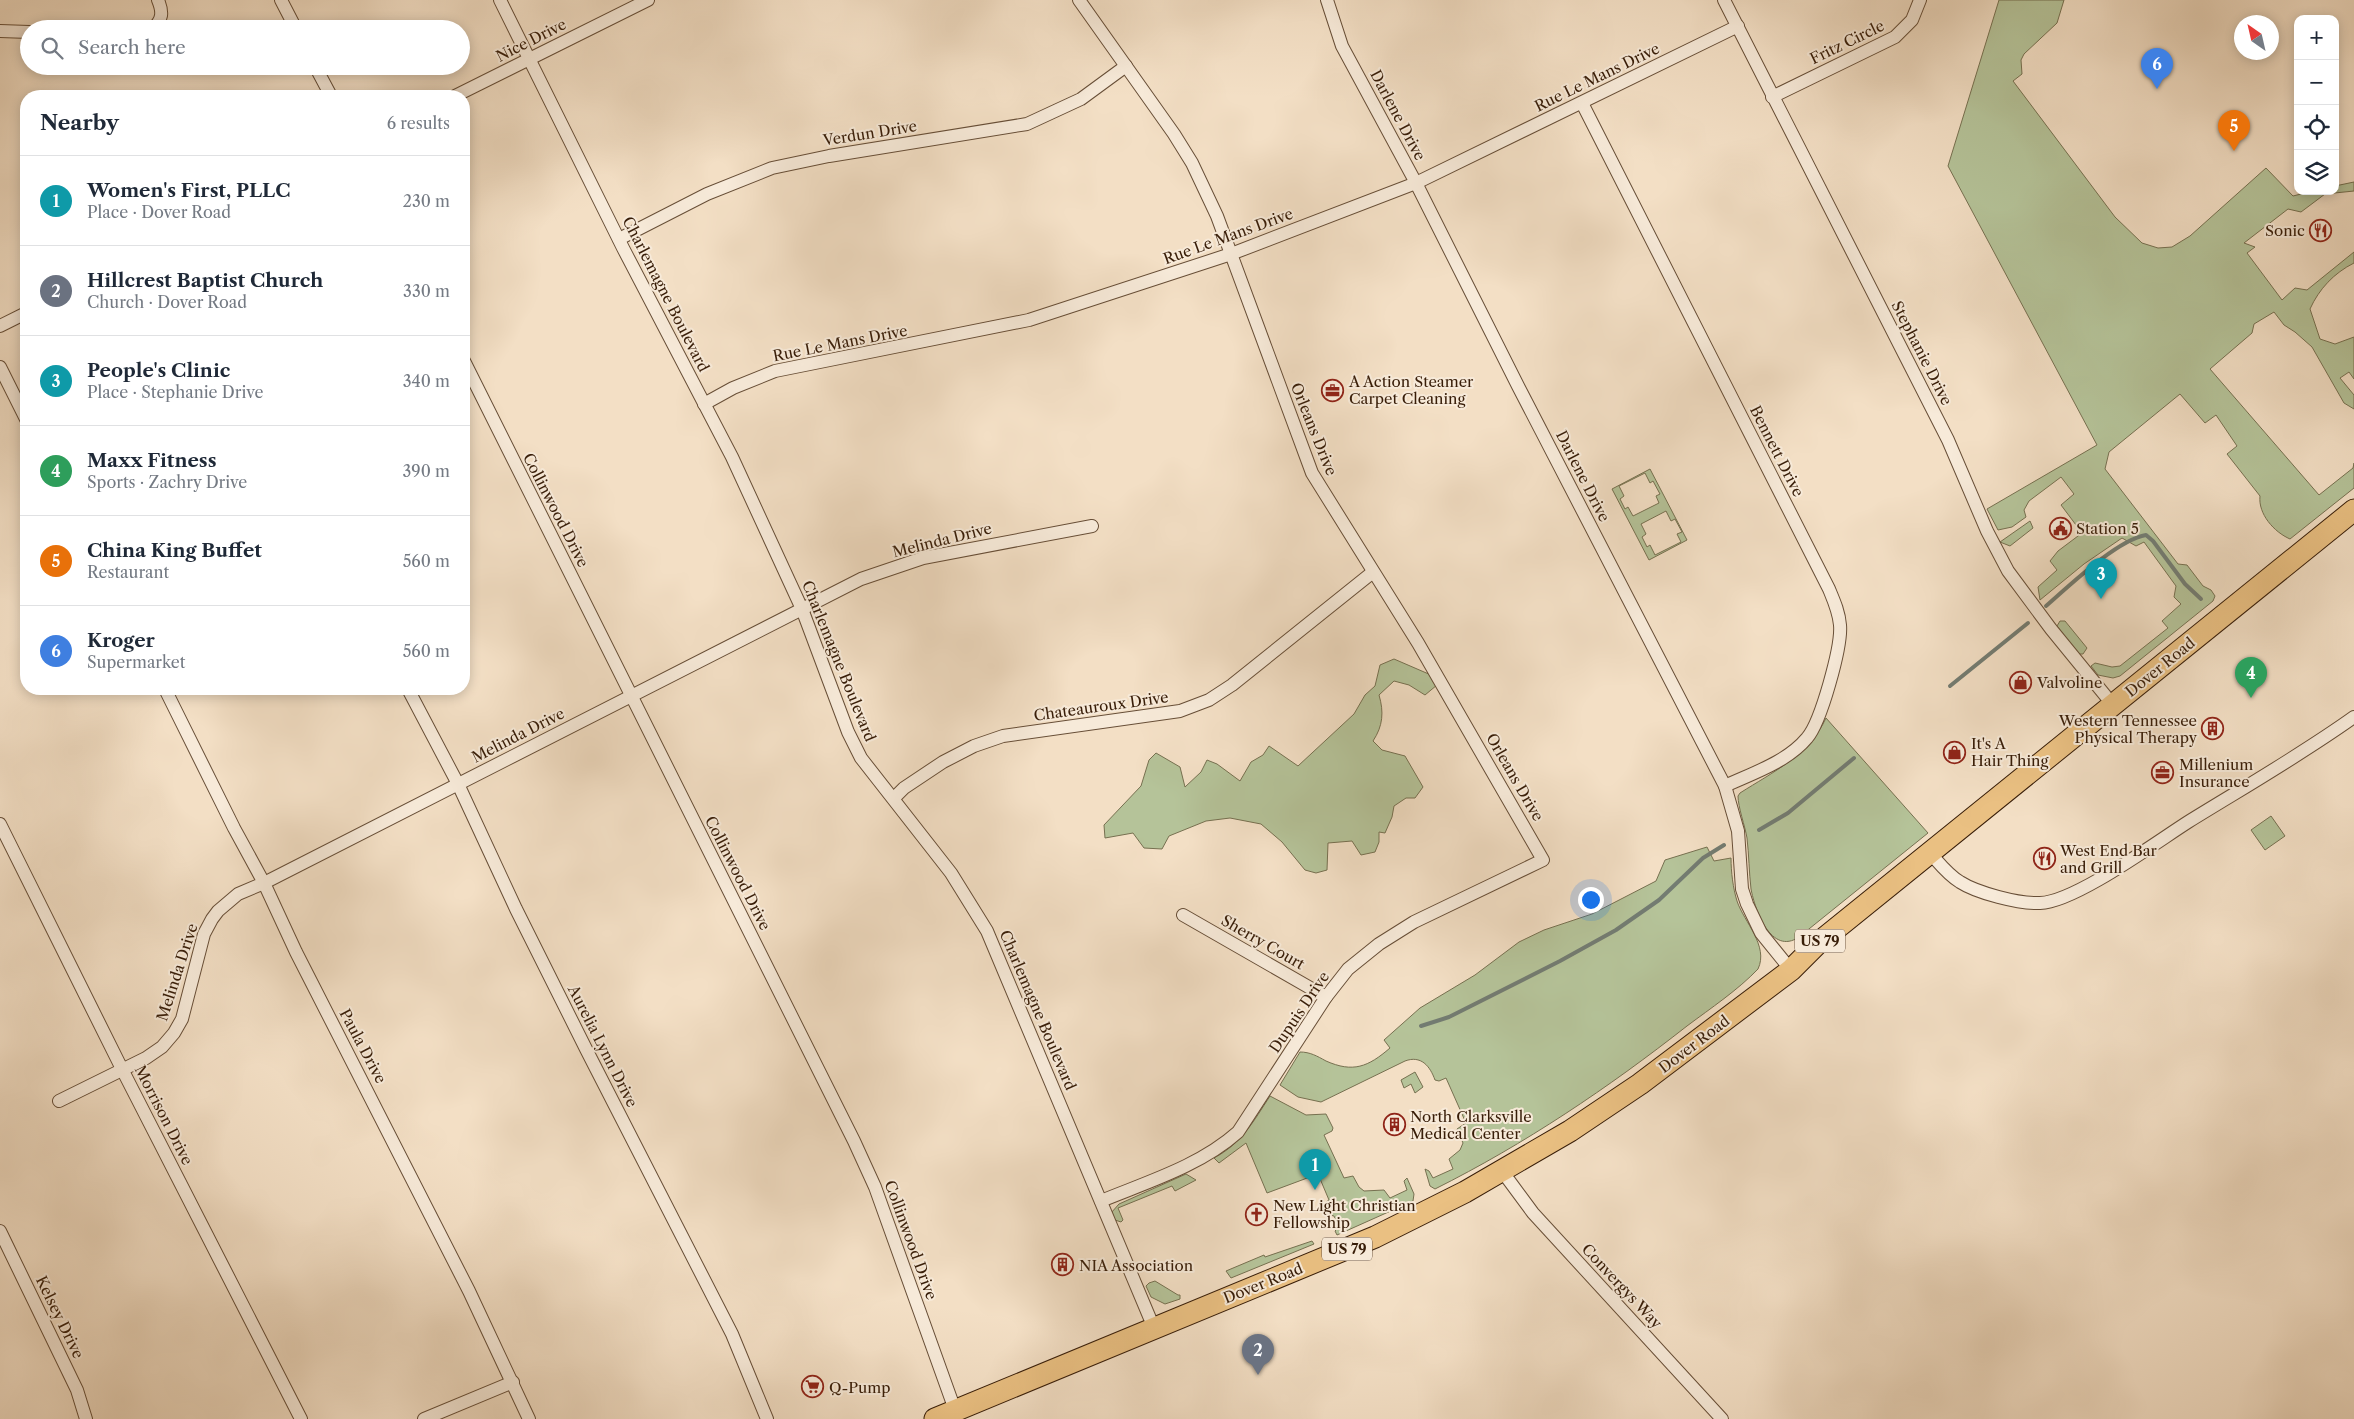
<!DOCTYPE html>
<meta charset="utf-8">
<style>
body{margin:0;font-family:"Libre Caslon Text",serif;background:#f2f2f3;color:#1f2937}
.controls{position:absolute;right:15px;top:15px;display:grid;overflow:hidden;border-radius:10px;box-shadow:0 2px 12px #0003}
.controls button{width:45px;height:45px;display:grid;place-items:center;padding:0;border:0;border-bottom:1px solid #e0e1e3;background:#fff;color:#1f2937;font:25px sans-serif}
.compass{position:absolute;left:2234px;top:15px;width:45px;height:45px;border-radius:50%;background:#fff;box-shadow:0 2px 12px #0003;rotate:326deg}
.you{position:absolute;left:1590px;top:899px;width:18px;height:18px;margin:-12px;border:4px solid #fff;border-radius:50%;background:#1a73e8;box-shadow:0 0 0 8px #1a73e833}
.badge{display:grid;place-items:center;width:32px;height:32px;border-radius:50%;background:#0f766e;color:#fff;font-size:16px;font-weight:700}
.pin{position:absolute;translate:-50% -41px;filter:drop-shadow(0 1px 2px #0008)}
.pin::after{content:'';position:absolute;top:26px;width:18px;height:15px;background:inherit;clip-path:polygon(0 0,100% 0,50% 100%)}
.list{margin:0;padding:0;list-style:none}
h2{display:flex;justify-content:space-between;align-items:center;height:65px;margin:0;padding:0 20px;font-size:21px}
h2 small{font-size:16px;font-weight:400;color:#747a83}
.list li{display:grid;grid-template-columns:32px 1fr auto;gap:15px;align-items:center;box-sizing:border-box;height:90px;padding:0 20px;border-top:1px solid #e0e1e3}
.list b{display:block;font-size:19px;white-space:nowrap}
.list p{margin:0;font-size:16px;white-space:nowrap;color:#747a83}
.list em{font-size:16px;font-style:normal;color:#747a83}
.icon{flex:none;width:28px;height:28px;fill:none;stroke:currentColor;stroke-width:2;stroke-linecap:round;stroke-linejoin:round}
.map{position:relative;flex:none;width:2354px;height:1419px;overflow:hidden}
.search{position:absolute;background:#fff;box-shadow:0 2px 12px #0003;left:20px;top:20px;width:450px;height:55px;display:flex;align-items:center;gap:12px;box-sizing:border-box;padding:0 18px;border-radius:28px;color:#747a83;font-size:19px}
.panel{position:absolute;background:#fff;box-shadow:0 2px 12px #0003;left:20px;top:90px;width:450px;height:605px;border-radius:20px}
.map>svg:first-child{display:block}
</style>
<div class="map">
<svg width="2354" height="1419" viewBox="0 0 2354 1419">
<rect width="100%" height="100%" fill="#f3dfc5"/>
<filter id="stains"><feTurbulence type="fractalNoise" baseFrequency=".004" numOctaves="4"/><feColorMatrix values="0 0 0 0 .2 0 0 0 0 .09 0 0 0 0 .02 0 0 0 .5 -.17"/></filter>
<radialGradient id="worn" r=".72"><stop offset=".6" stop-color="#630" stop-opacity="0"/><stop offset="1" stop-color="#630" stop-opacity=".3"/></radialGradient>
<!-- green -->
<g fill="#b5c399" stroke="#767050" fill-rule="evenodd">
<path d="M1999,0H2064L2057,23L2024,54L2021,60L2022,74L2013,81L2115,217L2142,243L2158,248L2172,247L2190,236L2266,168L2293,196L2313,191H2335V186L2354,182V191L2325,194L2301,212L2288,209L2244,243L2255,247L2247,253L2282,300L2295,288L2307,290L2354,252V263C2334,273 2319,289 2310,309L2320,339L2335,344L2354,337V379L2349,372L2340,378L2354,395V409L2344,403L2312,347L2295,332L2284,325L2274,312L2254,324L2252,333L2210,369L2319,495L2353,468L2354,463V488L2290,539C2274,532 2258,514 2260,496L2227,454L2237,446L2216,415L2205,423L2180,394L2109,452L2105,469L2178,564L2187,565L2203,586L2211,590L2215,596L2213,601L2120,676L2113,678L2098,675L2091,666L2095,663L2112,667L2120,666L2168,628L2162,621L2181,604L2174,597L2176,586L2144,542L2136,546L2122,538L2084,564L2040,600L2038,587L2057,570L2050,561L2058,551L2082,533L2061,505L2074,494L2061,477L2029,501L2024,510L2026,517L2012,527L1998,530L1987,509L2097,445L1948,166Z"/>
<path d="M1650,469L1687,540L1649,560L1612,489ZM1645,473L1650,483L1653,481L1660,494L1656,496L1659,503L1633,516L1628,507L1625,509L1620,499L1624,496L1619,486ZM1666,511L1671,521L1675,519L1682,532L1677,534L1681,542L1655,555L1650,545L1647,547L1642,537L1646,534L1641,524Z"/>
<polygon points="2030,521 2033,528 2010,546 2000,542"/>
<polygon points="2060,621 2065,621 2087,648 2083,654 2078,654 2057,626"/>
<path d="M1394,659L1431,675L1437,685L1425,695L1409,685L1394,681L1379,695C1384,712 1383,726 1373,741L1382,750L1405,756L1423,787L1415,798H1406L1394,806L1392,817L1385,833L1379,832V842L1375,852L1361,855L1352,841L1328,843L1327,870L1316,873L1305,870L1282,842L1261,824L1230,818L1206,821L1169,836L1162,849L1144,848L1133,833L1105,838L1104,825L1141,786L1149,760L1156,753L1180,767L1185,787L1201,772L1207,760L1217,764L1240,781L1251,762L1263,755L1269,746L1298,766L1354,714L1365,695L1375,686L1380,665Z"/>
<path d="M1826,718L1928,833L1799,937C1771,956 1755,910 1751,889C1749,872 1749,855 1747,838C1745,826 1738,807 1738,796L1740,793C1773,772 1809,755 1826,718Z"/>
<polygon points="2271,816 2285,836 2265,850 2251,830"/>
<path d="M1707,847L1714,861L1731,858C1731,872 1733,888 1737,901C1744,922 1769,946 1758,969C1738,990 1711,1008 1687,1026C1608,1088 1525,1144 1435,1189L1430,1186L1425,1169L1429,1171L1433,1178L1453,1169L1449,1159L1460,1150L1463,1143L1457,1129L1466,1123L1446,1078L1439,1081L1435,1080C1430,1066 1421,1055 1405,1061L1321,1102L1298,1097L1280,1085L1300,1052C1310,1052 1317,1056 1326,1061C1353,1073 1368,1067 1390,1048L1384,1040L1420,1008L1475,975L1519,942L1544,930L1592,914L1656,881L1665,860Z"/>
<polygon points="1415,1072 1423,1087 1415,1093 1411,1084 1404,1088 1401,1080"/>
<path d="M1270,1096L1306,1115L1326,1114L1333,1128L1332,1131L1324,1135L1344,1178L1353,1176L1359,1187L1364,1191L1384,1190L1390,1198L1407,1190L1404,1181L1407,1178L1414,1194L1413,1201L1337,1235L1335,1231L1339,1227L1334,1216L1330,1215L1325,1203L1329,1200L1318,1174L1267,1193L1246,1143L1219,1163L1214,1158C1242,1143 1253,1122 1270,1096Z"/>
<polygon points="1186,1174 1196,1180 1175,1191 1172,1186 1118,1208 1123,1220 1121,1222 1115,1220 1111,1213 1119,1204"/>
<polygon points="1312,1241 1314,1244 1231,1278 1226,1271 1264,1255 1265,1257"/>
<polygon points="1155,1281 1178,1295 1180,1295 1180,1299 1165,1304 1151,1297 1146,1286 1149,1283"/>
</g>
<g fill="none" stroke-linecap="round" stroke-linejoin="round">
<!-- stream -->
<g stroke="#737c72" stroke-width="4">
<path d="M2046,606C2069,586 2117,540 2146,535L2153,541L2185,584L2201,599"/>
<polyline points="1950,686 2028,623"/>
<polyline points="1759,830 1788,813 1854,758"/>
<polyline points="1421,1026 1449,1017 1560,961 1616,930 1659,900 1703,858 1724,845"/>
</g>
<defs>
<g id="minor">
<polyline points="281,0 296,29"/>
<polyline points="500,0 623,248 732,457 802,609 848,732 861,758 951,873 987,931 1154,1328"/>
<path d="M1079,0L1174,134L1192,163L1217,216L1312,473L1418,643L1543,860L1414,922L1379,944L1348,969L1326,997L1238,1132C1200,1166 1147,1182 1101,1201"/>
<polyline points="1327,0 1342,46 1416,183 1518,386 1725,786 1738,831 1742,889 1747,904 1761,933 1791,970"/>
<polyline points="1724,0 1948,440 1987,531 2008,571 2051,629 2113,705"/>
<path d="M152,29C163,20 163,12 158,0"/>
<polyline points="0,31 29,32"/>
<polyline points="315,66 331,96"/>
<polyline points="455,96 648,0"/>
<polyline points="1772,97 1895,37 1912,20 1920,0"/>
<path d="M1582,103L1829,589C1834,601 1839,612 1840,625C1842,646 1821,722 1807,738C1787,762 1753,773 1725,786"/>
<polyline points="619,239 707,194 772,168 829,156 1027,124 1081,99 1126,66"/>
<polyline points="0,326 26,313"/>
<polyline points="464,361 854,1141 875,1187 955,1410"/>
<polyline points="0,367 26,419"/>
<polyline points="704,404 733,388 775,371 1029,320 1231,254 1416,183 1738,26"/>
<polyline points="165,689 234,828 264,883 296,952 469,1291 529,1419"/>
<polyline points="408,689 458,784 516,909 586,1049 732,1334 767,1419"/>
<polyline points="894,798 904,788 943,762 974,746 1003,736 1180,711 1209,700 1232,685 1373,572"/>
<polyline points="0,824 123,1071 301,1419"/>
<path d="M1930,853C1939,863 1948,875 1960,882C1977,893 2019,904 2040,903C2075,902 2155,843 2188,822C2243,788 2301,755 2354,717"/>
<polyline points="1183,915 1326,997"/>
<polyline points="59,1101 146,1058 162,1047 174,1033 182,1019 204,934 212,919 218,911 238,894 264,883 861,579 923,558 1092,526"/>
<polyline points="1502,1171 1533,1213 1722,1419"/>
<polyline points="0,1231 77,1390 86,1419"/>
<polyline points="424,1419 513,1382"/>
</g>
<polyline id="primary" points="935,1419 1375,1237 1465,1192 1570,1131 1640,1084 1791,970 1817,944 2354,510"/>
</defs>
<!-- minor casing -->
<use href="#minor" stroke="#674e37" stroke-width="14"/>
<!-- primary casing -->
<use href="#primary" stroke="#381d08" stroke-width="23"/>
<!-- minor -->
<use href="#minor" stroke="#f7ead9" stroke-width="12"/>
<!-- primary -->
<use href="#primary" stroke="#eac082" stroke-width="21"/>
</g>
<!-- icons -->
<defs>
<symbol id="restaurant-ring" viewBox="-11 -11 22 22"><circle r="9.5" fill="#f7ead9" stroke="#8f2418" stroke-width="1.5"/><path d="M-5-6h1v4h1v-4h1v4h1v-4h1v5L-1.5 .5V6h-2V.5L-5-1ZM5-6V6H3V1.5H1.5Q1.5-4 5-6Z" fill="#8f2418"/></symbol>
<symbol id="office-ring" viewBox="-11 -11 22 22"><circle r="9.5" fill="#f7ead9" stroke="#8f2418" stroke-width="1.5"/><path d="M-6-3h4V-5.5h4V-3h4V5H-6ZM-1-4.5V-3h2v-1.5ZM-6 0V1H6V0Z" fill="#8f2418"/></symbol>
<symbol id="civic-ring" viewBox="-11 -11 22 22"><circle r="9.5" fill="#f7ead9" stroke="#8f2418" stroke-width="1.5"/><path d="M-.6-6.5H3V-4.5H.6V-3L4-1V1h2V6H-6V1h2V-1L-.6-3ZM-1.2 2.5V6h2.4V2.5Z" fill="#8f2418"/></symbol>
<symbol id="shop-ring" viewBox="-11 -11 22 22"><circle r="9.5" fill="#f7ead9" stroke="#8f2418" stroke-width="1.5"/><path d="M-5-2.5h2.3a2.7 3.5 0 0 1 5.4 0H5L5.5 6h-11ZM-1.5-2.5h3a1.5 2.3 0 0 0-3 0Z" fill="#8f2418"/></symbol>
<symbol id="building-ring" viewBox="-11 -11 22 22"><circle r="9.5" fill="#f7ead9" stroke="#8f2418" stroke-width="1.5"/><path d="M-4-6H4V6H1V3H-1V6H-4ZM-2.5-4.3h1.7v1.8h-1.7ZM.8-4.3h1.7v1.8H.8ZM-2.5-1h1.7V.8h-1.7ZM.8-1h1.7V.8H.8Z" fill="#8f2418"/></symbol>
<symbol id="church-ring" viewBox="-11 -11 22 22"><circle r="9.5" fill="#f7ead9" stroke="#8f2418" stroke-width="1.5"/><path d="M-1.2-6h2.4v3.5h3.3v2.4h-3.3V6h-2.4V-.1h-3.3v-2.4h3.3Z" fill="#8f2418"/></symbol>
<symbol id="supermarket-ring" viewBox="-11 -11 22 22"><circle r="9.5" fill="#f7ead9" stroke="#8f2418" stroke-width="1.5"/><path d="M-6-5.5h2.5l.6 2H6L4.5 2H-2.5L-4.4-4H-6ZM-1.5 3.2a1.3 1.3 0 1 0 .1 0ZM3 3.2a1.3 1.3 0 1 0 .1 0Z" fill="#8f2418"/></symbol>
</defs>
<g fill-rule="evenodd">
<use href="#restaurant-ring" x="2308" y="218" width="25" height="25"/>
<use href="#office-ring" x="1320" y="378" width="25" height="25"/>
<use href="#civic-ring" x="2048" y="516" width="25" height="25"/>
<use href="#shop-ring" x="2008" y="670" width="25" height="25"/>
<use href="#building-ring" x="2200" y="716" width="25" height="25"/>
<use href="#shop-ring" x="1942" y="740" width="25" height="25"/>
<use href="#office-ring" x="2150" y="760" width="25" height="25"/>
<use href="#restaurant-ring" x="2032" y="846" width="25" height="25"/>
<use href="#building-ring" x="1382" y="1112" width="25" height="25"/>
<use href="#church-ring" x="1244" y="1202" width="25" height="25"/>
<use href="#building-ring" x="1050" y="1252" width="25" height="25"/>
<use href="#supermarket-ring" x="800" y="1374" width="25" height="25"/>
</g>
<g text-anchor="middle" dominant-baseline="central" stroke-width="4" stroke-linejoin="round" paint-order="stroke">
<!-- shield labels -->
<g fill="#f7ead9" stroke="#715a47" stroke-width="1">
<rect x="1795" y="929.5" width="50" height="23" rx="4"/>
<rect x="1322" y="1237.5" width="50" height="23" rx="4"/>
</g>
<g font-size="14" font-weight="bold" fill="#381d08">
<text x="1820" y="941">US 79</text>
<text x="1347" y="1249">US 79</text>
</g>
<!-- street labels -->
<g font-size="15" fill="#381d08" stroke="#f7ead9">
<text transform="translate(531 40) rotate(-27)">Nice Drive</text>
<text transform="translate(1847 42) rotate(-26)">Fritz Circle</text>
<text transform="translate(1597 77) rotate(-26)">Rue Le Mans Drive</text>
<text transform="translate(1398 115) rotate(62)">Darlene Drive</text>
<text transform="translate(870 133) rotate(-9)">Verdun Drive</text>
<text transform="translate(1228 236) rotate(-20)">Rue Le Mans Drive</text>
<text transform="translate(666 294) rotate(63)">Charlemagne Boulevard</text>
<text transform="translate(840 343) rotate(-11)">Rue Le Mans Drive</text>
<text transform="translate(1922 353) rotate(63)">Stephanie Drive</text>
<text transform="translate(1314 429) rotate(68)">Orleans Drive</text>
<text transform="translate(1777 451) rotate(63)">Bennett Drive</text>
<text transform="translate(1583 476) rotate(63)">Darlene Drive</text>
<text transform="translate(556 510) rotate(63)">Collinwood Drive</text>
<text transform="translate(942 540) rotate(-14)">Melinda Drive</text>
<text transform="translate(839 661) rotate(68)">Charlemagne Boulevard</text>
<text transform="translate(2160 667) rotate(-39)">Dover Road</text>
<text transform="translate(1101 706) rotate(-8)">Chateauroux Drive</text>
<text transform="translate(518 735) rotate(-27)">Melinda Drive</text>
<text transform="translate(1515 777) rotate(60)">Orleans Drive</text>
<text transform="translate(738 873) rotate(63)">Collinwood Drive</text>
<text transform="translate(1263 942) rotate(30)">Sherry Court</text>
<text transform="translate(177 972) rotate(-72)">Melinda Drive</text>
<text transform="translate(1038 1010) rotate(67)">Charlemagne Boulevard</text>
<text transform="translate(1299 1012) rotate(-56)">Dupuis Drive</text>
<text transform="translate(1694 1044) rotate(-37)">Dover Road</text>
<text transform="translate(363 1046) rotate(62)">Paula Drive</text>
<text transform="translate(603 1046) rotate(63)">Aurelia Lynn Drive</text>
<text transform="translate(164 1115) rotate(63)">Morrison Drive</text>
<text transform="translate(911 1240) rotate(70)">Collinwood Drive</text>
<text transform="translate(1263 1283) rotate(-22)">Dover Road</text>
<text transform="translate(1622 1286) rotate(47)">Convergys Way</text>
<text transform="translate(60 1317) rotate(64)">Kelsey Drive</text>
</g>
<!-- poi labels -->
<g font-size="15" fill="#381d08" stroke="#f7ead9" text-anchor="start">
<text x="2305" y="230" text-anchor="end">Sonic</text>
<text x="1349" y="381">A Action Steamer<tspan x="1349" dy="17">Carpet Cleaning</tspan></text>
<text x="2076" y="528">Station 5</text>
<text x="2037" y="682">Valvoline</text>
<text x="2197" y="720" text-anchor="end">Western Tennessee<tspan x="2197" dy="17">Physical Therapy</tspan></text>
<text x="1971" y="743">It's A<tspan x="1971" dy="17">Hair Thing</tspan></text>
<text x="2179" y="764">Millenium<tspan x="2179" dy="17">Insurance</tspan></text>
<text x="2060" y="850">West End Bar<tspan x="2060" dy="17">and Grill</tspan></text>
<text x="1410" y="1116">North Clarksville<tspan x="1410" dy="17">Medical Center</tspan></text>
<text x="1273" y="1205">New Light Christian<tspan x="1273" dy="17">Fellowship</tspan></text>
<text x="1079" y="1265">NIA Association</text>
<text x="829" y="1387">Q-Pump</text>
</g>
</g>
<rect width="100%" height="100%" filter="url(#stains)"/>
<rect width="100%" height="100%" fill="url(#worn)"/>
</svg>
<div class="controls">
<button>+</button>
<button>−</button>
<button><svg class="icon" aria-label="locate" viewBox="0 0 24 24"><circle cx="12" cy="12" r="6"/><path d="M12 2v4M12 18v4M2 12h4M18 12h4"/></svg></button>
<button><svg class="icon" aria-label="layers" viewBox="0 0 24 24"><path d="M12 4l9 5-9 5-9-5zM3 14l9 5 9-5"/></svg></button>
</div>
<svg class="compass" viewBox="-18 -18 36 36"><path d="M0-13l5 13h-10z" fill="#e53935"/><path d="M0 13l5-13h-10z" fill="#747a83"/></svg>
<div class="you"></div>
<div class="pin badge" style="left:1315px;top:1190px;background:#0f9aa8">1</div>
<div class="pin badge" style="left:1258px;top:1375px;background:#6b7280">2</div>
<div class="pin badge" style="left:2101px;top:599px;background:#0f9aa8">3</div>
<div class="pin badge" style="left:2251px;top:698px;background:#2e9e5b">4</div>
<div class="pin badge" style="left:2234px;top:151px;background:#e8710a">5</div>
<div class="pin badge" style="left:2157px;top:89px;background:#3f7fe0">6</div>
<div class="search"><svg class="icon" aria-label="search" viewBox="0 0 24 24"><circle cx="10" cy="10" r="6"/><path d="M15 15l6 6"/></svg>Search here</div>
<section class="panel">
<h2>Nearby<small>6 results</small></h2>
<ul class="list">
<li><span class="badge" style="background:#0f9aa8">1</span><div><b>Women's First, PLLC</b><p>Place · Dover Road</p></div><em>230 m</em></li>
<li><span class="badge" style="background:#6b7280">2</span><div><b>Hillcrest Baptist Church</b><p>Church · Dover Road</p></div><em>330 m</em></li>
<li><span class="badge" style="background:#0f9aa8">3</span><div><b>People's Clinic</b><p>Place · Stephanie Drive</p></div><em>340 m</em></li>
<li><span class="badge" style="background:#2e9e5b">4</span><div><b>Maxx Fitness</b><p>Sports · Zachry Drive</p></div><em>390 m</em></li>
<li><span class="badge" style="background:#e8710a">5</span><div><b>China King Buffet</b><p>Restaurant</p></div><em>560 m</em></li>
<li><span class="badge" style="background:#3f7fe0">6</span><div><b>Kroger</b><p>Supermarket</p></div><em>560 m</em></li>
</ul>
</section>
</div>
